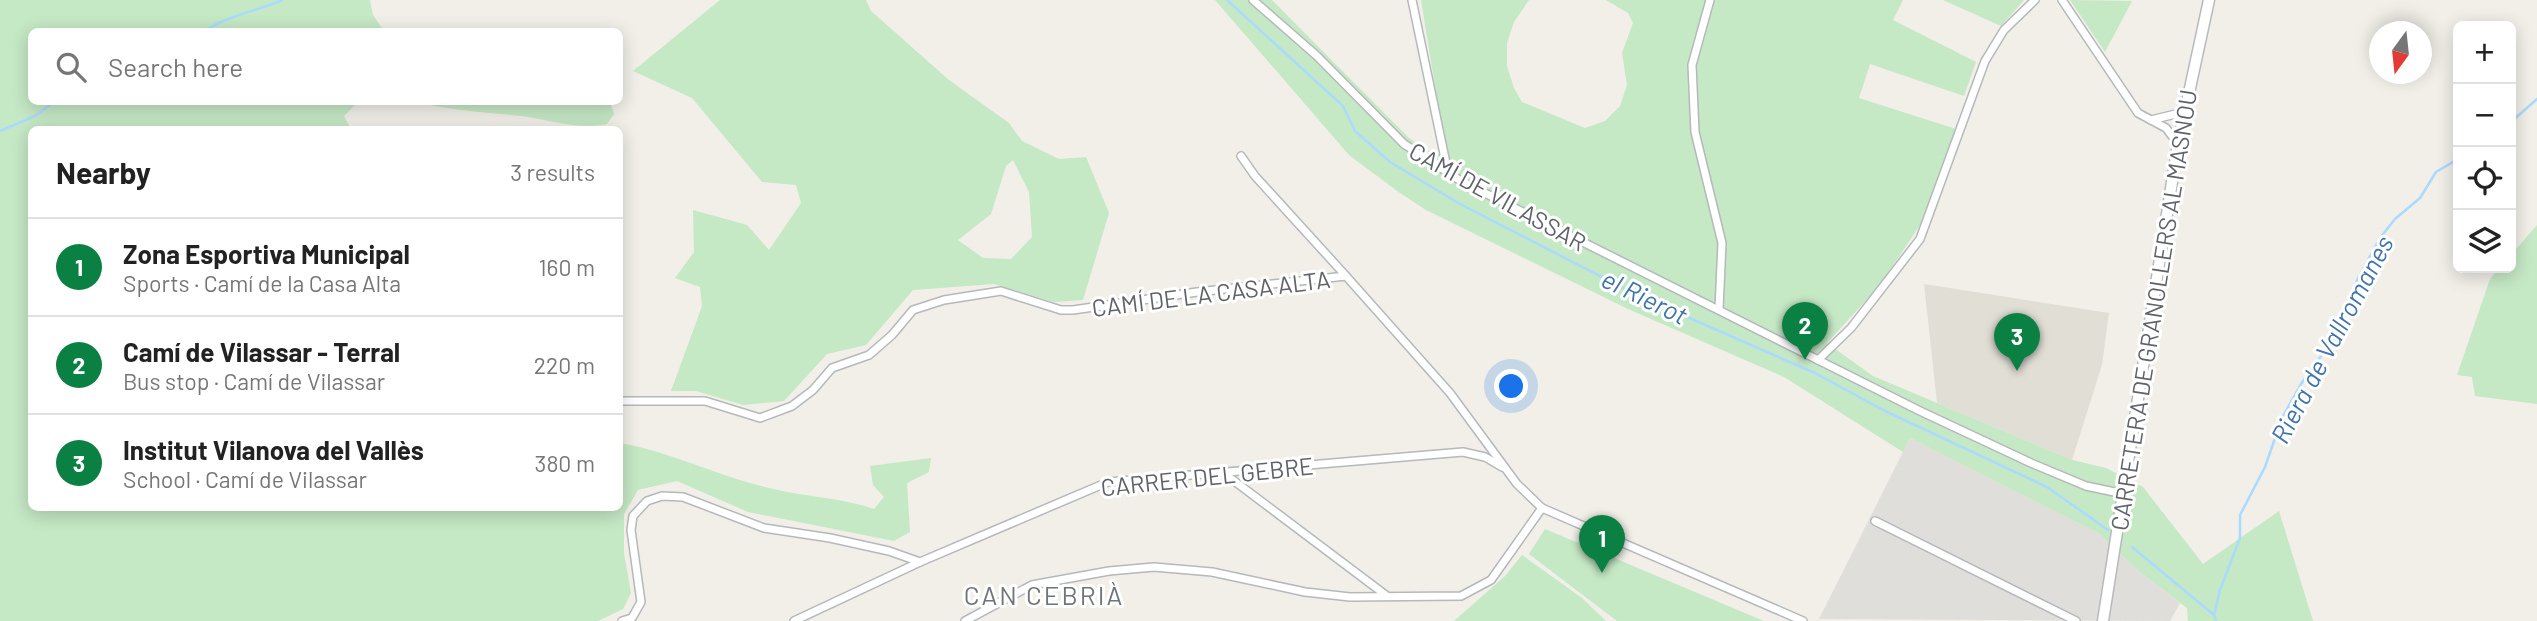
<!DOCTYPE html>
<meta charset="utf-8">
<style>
body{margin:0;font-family:Barlow,sans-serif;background:#f2f2f2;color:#222}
.controls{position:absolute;right:21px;top:21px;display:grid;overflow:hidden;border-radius:10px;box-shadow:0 4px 18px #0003}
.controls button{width:63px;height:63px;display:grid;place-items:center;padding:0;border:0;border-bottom:2px solid #e0e0e0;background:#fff;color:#222;font:35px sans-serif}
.compass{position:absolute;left:2369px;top:21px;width:63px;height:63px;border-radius:50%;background:#fff;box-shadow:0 4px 18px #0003;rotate:195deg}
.you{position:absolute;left:1512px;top:387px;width:24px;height:24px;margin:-18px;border:5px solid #fff;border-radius:50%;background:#1a73e8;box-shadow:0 0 0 10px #1a73e833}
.badge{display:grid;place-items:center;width:46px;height:46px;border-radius:50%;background:#0b8043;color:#fff;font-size:23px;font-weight:700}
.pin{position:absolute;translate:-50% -58px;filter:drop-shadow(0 2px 4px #0008)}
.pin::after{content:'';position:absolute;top:37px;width:24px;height:21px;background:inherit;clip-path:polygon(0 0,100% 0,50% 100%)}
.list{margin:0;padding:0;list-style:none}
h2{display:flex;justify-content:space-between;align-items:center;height:91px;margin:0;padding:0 28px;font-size:30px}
h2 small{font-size:23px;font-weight:400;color:#767676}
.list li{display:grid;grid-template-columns:46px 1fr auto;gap:21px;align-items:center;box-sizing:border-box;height:98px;padding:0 28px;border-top:2px solid #e0e0e0}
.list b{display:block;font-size:26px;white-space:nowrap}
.list p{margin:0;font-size:23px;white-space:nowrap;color:#767676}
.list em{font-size:23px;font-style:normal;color:#767676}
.icon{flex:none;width:38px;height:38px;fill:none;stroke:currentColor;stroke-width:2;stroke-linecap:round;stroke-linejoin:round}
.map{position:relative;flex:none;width:2537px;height:621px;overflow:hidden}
.search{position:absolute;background:#fff;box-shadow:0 4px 18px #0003;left:28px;top:28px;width:595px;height:77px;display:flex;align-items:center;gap:18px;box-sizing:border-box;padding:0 24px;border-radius:10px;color:#767676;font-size:26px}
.panel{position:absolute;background:#fff;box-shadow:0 4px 18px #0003;left:28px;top:126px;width:595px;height:385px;border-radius:10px}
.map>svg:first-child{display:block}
</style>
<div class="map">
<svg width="2537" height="621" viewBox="0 0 2537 621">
<rect width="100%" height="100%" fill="#f1efe8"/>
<!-- industrial -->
<polygon fill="#e0deda" points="1910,438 2098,533 2136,569 2180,603 2170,621 1819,619"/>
<!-- education -->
<polygon fill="#e1ded6" points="1924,284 2109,313 2102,365 2072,460 1937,403"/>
<!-- green -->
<g fill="#c5e8c5" fill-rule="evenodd">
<path d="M0,0H370L373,15L384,31L32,32V102H358L344,116L351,129L32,130V508H620V443C671,452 718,476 769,488C804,497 840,497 874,509L884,497L873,485L870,466L931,458L929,472L907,483L910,532L894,541L748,512L677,481L638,490L624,514V553L631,593L623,609L598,621H0Z"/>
<path d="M720,0H866L871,11L949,80L1009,123L1022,141L1059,159L1086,157L1109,213L1083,300L1054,302L994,284L913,290L866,345L827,354L784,401L743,405L696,391H671L702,306L700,287L675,278L694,252L693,210L747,225L769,250L801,203L796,185L762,182L692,98L633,71ZM1013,160L1029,192L1032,237L1011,259L983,258L958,240L991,214L1006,166Z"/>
<polygon points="1215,0 1272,0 1409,138 1434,154 1446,154 1421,0 1529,0 1514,22 1507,43 1507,66 1514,88 1522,102 1585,128 1605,121 1620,106 1627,85 1622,53 1633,23 1628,13 1606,0 1903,0 1893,20 1976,62 1964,96 1870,64 1859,98 1956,129 1924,219 1880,285 1827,343 1873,376 2072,460 2106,468 2143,487 2203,564 2279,511 2313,621 2188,621 2187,608 2136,569 2098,533 1910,438 1903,452 1784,377 1628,309 1426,210 1400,193 1349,155"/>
<polygon points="1943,0 2024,0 2001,26"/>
<polygon points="2070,0 2132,1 2105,52"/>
<path d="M418,102H610L614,114L607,124C577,130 550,120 521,116C486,112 452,111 418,102Z"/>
<polygon points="2537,225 2537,404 2475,396 2472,377 2457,375 2490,279 2499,268 2511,268 2511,255"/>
<polygon points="1545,529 1764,621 1617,621 1529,554"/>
<polygon points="1522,555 1582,598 1606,621 1454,621 1505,576"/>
</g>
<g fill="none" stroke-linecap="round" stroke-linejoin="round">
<!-- stream -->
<g stroke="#aadaff" stroke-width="2.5">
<polyline points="1227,0 1343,106 1355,131 1390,162 1460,204 1637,295 1815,373 1883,410 2047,487 2108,530"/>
<path d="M205,32C218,18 261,10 282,0"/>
<polyline points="96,102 114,102"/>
<polyline points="2511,122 2537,99"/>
<polyline points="0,131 35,116 54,102"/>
<polyline points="2132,547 2214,615"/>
<polyline points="2216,621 2214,615 2220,590 2240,538 2240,515 2265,467 2282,418 2301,384 2339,331 2358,278 2380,238 2395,219 2420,198 2436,172 2458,159"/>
</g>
<defs>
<g id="minor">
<polyline points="1253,0 1317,56 1404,144 1461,181 1920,411 2031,463 2086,486 2124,494"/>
<polyline points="1412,0 1448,173"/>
<polyline points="1710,0 1692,65 1695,132 1722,243 1719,309"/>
<polyline points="2062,0 2138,113 2166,128 2178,144"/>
<polyline points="2151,120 2184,112"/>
<polyline points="1241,156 1255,176 1346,276"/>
<polyline points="1818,360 1851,328 1920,239 1985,61 2004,30 2035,0"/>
<polyline points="620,401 705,401 760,418 792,406 813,390 832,368 869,355 892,335 913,310 944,300 1001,291 1061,310 1073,310 1197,292 1346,276 1450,393 1517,484 1542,508 1803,621"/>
<polyline points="1221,471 1387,596"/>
<polyline points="1875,521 2076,621"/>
<polyline points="622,621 632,618 641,602 631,530 633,516 647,501 662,496 683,497 764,528 830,538 889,551 920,562 1108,482 1463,452 1485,457 1502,467"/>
<polyline points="794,621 920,562"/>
<polyline points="965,621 1032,585 1109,571 1154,567 1212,572 1305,592 1350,597 1461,596 1491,580 1542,508"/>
</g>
<polyline id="secondary" points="2103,621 2178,144 2209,0"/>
</defs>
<!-- minor casing -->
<use href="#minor" stroke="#b5b8bc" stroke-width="10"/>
<!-- secondary casing -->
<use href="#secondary" stroke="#b6babf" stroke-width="13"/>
<!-- minor -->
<use href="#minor" stroke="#fff" stroke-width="7"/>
<!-- secondary -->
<use href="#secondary" stroke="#fff" stroke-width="10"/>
</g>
<g text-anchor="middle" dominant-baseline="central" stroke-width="6" stroke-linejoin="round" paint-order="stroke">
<!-- street labels -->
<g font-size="24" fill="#5f6368" stroke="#fff">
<text transform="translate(1498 196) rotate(29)">CAMÍ DE VILASSAR</text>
<text transform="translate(1211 293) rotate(-7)">CAMÍ DE LA CASA ALTA</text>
<text transform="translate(2153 310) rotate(-81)">CARRETERA DE GRANOLLERS AL MASNOU</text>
<text transform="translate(1207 476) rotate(-6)">CARRER DEL GEBRE</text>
</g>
<!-- water labels -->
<g font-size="26" font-style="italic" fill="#4174aa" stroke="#fff">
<text transform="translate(1645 296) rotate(26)">el Rierot</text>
<text transform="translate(2331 339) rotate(-62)">Riera de Vallromanes</text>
</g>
<!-- neighbourhood labels -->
<g font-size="26" letter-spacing="2" fill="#70757a" stroke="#fff">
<text x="1044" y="594">CAN CEBRIÀ</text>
</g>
</g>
</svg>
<div class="controls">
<button>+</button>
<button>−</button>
<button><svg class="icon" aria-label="locate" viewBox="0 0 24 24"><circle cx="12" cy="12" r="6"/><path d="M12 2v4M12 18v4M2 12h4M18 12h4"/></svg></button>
<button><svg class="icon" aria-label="layers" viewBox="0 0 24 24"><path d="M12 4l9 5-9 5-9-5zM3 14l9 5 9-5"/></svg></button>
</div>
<svg class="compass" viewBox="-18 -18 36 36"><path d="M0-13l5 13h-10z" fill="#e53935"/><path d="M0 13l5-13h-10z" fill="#767676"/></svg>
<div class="you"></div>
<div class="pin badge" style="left:1602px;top:573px">1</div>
<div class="pin badge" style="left:1805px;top:360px">2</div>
<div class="pin badge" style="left:2017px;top:371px">3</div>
<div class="search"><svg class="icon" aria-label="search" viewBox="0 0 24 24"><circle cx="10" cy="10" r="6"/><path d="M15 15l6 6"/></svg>Search here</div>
<section class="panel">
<h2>Nearby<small>3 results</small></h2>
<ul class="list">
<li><span class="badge">1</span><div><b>Zona Esportiva Municipal</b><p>Sports · Camí de la Casa Alta</p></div><em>160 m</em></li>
<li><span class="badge">2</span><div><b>Camí de Vilassar - Terral</b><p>Bus stop · Camí de Vilassar</p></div><em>220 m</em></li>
<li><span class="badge">3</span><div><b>Institut Vilanova del Vallès</b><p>School · Camí de Vilassar</p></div><em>380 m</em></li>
</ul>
</section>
</div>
